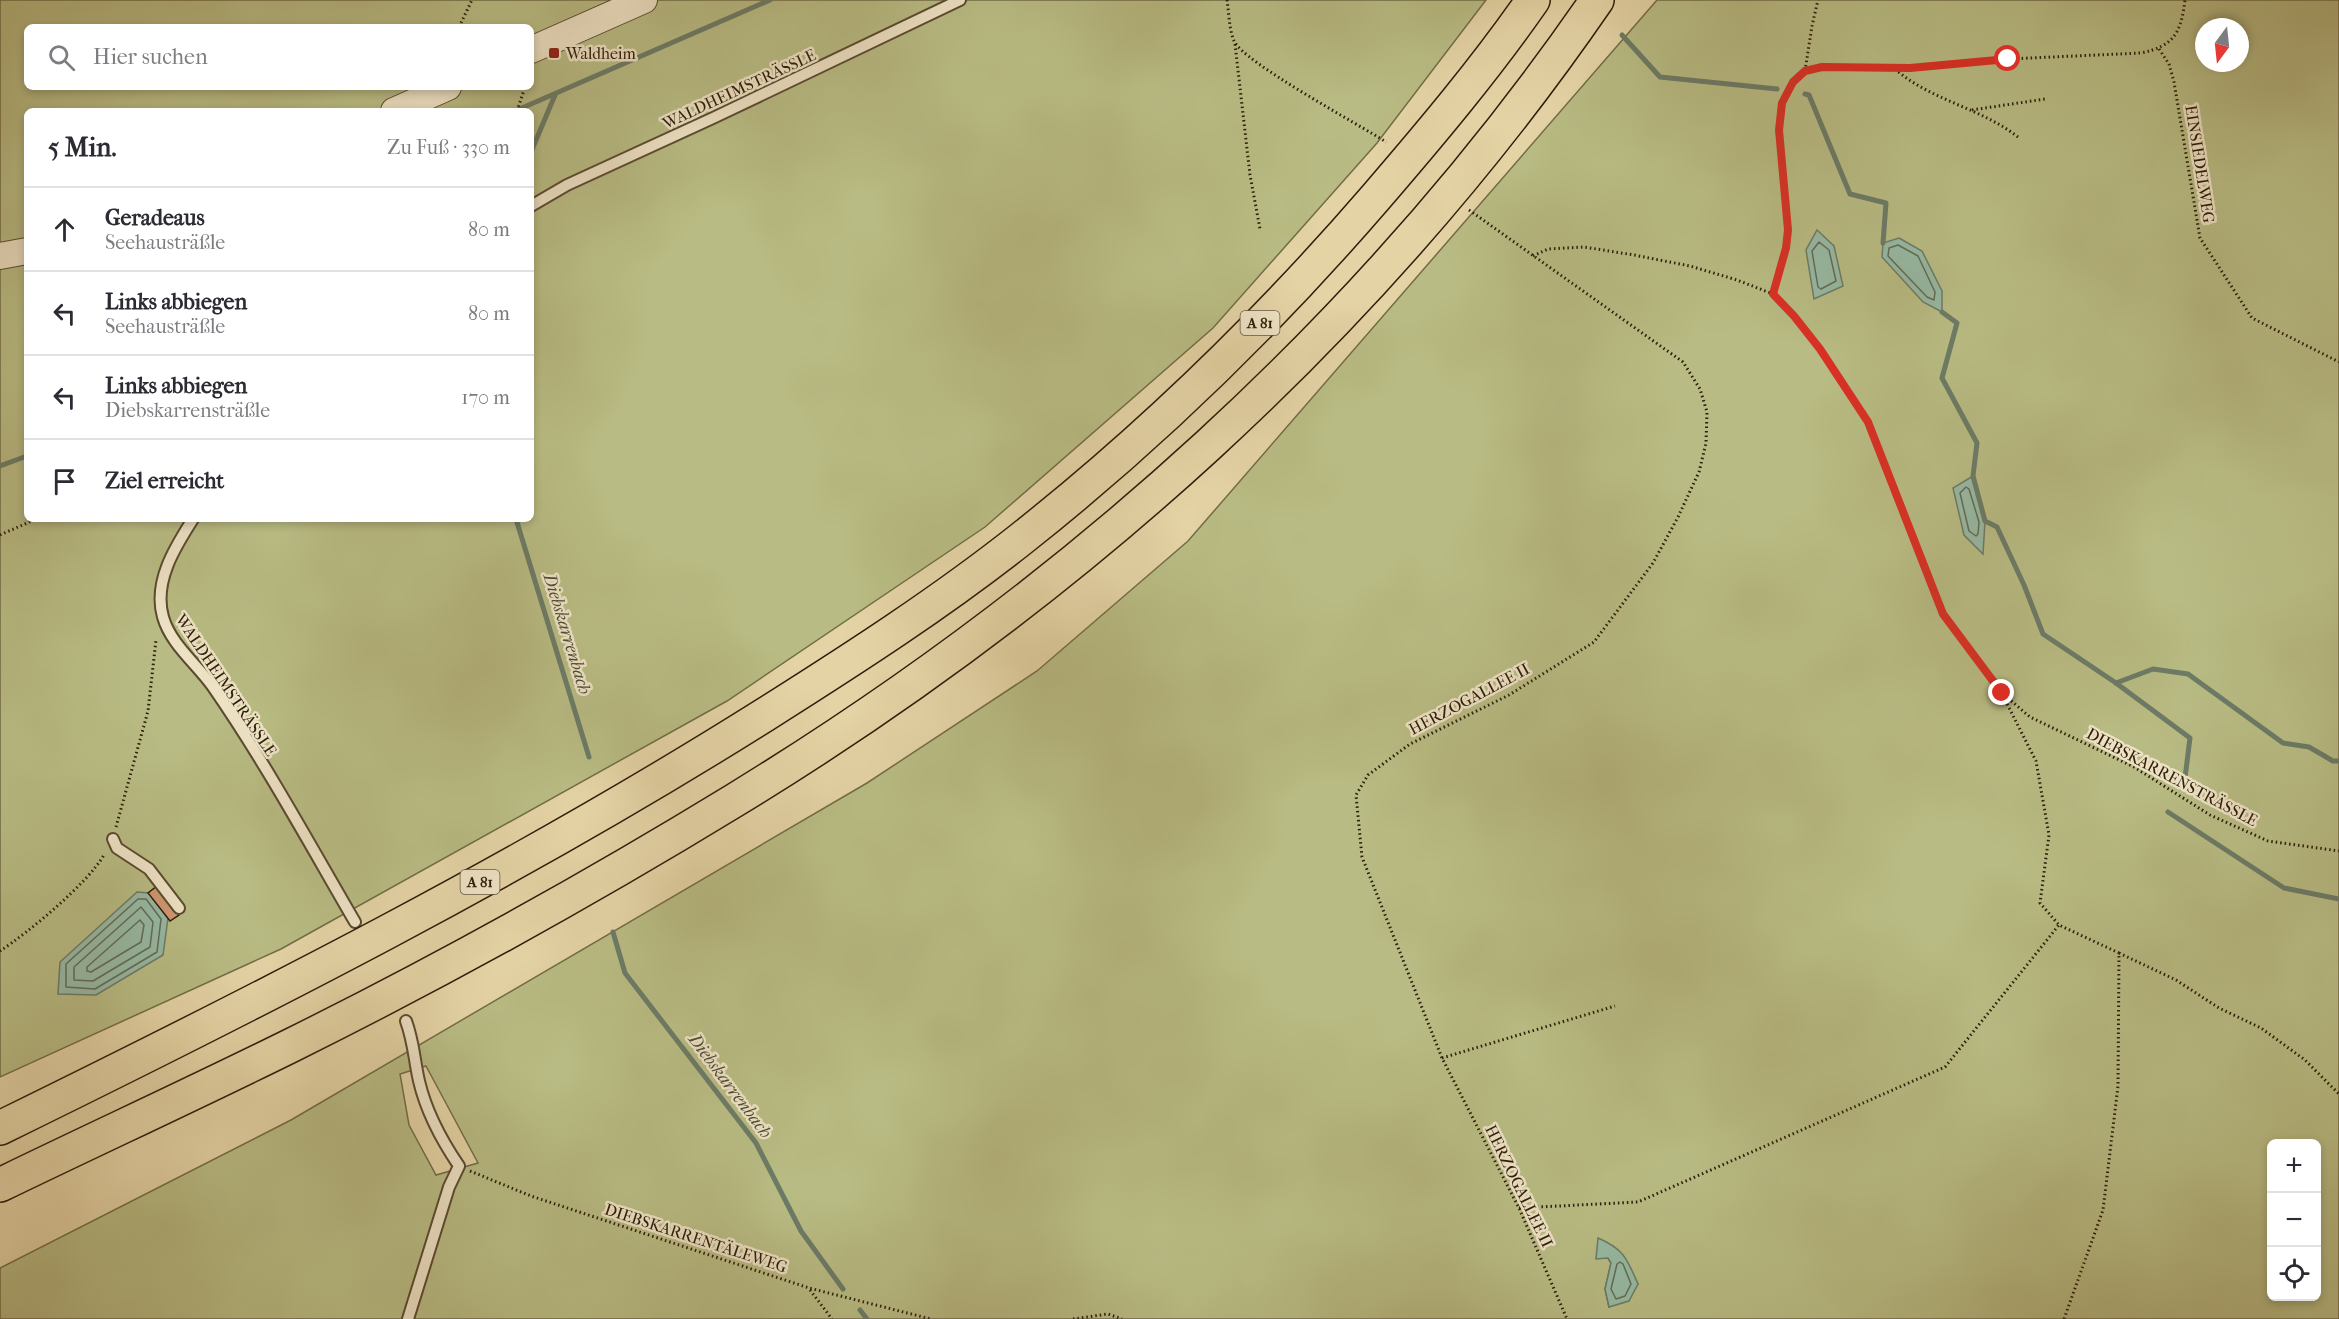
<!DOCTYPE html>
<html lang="de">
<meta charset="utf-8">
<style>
body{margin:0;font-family:"IM FELL French Canon",serif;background:#f2f2f3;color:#2b2b33}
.controls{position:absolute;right:18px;bottom:18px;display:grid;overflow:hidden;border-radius:9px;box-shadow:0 3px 9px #0003}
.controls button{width:54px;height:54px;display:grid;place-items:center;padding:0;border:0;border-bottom:2px solid #e1e1e2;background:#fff;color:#2b2b33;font:30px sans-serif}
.compass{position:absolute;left:2195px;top:18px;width:54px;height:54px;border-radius:50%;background:#fff;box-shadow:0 3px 9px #0003;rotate:195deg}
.stop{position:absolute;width:18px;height:18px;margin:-14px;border:4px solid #d93025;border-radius:50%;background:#fff}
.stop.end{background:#d93025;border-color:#fff;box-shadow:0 2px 6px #0008}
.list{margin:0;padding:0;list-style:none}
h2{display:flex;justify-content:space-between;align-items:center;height:78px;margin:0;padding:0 24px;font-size:26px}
h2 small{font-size:20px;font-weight:400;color:#7c7c81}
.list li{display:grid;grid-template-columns:39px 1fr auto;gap:18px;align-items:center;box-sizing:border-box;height:84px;padding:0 24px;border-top:2px solid #e1e1e2}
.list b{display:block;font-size:22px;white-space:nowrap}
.list p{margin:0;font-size:20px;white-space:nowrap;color:#7c7c81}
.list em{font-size:20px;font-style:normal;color:#7c7c81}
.icon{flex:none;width:33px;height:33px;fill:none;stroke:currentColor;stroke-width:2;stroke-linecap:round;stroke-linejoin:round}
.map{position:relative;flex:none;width:2339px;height:1319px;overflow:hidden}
.search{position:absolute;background:#fff;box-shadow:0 3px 9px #0003;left:24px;top:24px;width:510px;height:66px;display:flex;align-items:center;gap:15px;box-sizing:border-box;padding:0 21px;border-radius:9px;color:#7c7c81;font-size:22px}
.panel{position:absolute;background:#fff;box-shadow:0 3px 9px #0003;left:24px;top:108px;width:510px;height:414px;border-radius:9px}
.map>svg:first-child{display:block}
</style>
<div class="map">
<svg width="2339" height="1319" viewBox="0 0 2339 1319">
<rect width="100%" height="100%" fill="#e4d3a5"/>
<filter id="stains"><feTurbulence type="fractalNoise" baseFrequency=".00333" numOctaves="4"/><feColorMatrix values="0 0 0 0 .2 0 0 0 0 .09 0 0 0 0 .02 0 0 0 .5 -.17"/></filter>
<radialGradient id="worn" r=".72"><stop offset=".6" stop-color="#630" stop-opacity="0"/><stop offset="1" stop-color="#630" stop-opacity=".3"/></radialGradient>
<!-- green -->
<g fill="#b8bb83" stroke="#726c46" stroke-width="1.5" fill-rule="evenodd">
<path d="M0,0H1486L1377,143L1213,328L985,527L727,701L281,949L0,1077ZM27,27H531V87H27ZM27,111H531V519H27Z"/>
<path d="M1657,0H2339V1319H0V1268L291,1120L867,783L1037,671L1188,541ZM2204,27H2240V63H2204ZM426,1066L478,1163L436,1175L409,1125L400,1074ZM2272,1144H2316V1296H2272ZM1608,1258L1638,1284L1609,1307L1605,1289L1611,1263Z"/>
</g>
<!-- water -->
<g fill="#96b9a3" stroke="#6c7b66" stroke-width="1.5">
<polygon points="1817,230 1834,246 1843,286 1814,299 1806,250"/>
<polygon points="1899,238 1922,251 1942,291 1942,312 1923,302 1882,257 1883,243"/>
<polygon points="1973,476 1985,521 1983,554 1964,535 1953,488"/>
<polygon points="137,892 149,893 168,918 163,955 96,995 58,994 60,962"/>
<path d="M1598,1238C1624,1249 1627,1259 1638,1284L1629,1301L1609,1307L1605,1289L1611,1263L1608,1258L1596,1259Z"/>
</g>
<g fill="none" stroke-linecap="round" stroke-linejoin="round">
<!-- shore -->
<g stroke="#626b56" stroke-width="1.5">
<polygon points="1819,242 1829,250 1836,281 1821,289 1818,287 1812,251"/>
<polygon points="1898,245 1918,256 1935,292 1934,300 1927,297 1888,256 1889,248"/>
<polygon points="1966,487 1969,489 1979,522 1978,534 1976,536 1969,531 1960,493"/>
<polygon points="138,899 146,899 161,919 157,952 95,989 66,987 66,964"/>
<polygon points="141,907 153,922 150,947 93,981 74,980 74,967"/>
<polygon points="140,920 144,925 141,942 91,972 87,971 87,967"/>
<polygon points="1620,1262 1623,1264 1631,1284 1625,1296 1616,1299 1611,1289 1617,1264"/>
</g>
<!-- stream -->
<g stroke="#6c7b66" stroke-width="5">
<polyline points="1622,35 1660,77 1777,89"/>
<polyline points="1805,94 1809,95 1850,194 1886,203 1883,243"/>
<polyline points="515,111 770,0"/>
<polyline points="531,152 555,95"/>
<polyline points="1942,312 1957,323 1942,378 1977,443 1973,476 1985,521 1997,527 2024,585 2043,634 2116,683 2190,738 2185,778"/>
<polyline points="0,466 27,456"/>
<polyline points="516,519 589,757"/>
<polyline points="2116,683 2153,669 2188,674 2283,743 2309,747 2333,761 2339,761"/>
<polyline points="2168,812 2284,888 2339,899"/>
<polyline points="613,932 625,973 756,1143 801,1231 843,1289"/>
<polyline points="860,1310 867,1319"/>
</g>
</g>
<!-- building -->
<polygon fill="#ce9871" stroke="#2d1d0a" stroke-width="1.5" points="157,886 179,915 170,921 148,893"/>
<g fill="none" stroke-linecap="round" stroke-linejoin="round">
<defs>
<g id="service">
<polyline points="531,206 567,185 713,118 960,0"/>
<path d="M193,519C175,547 153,582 163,617C171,645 197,664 213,687C265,762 309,843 355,922"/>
<polyline points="113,839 117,848 149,869 179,908"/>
<path d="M406,1021C414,1043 414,1059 419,1081C426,1111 442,1141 459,1166L449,1187L408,1319"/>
</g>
<g id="tertiary">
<polyline points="531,50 644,0"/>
<polyline points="394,111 448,87"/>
<polyline points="0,256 27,251"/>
</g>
<g id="motorway">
<path d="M0,1128C261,1000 520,869 766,714C853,659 940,603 1021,539C1150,437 1269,321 1376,197C1431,133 1485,69 1533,0"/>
<path d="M0,1185C97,1138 195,1093 292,1045C443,970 591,888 735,800C1071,595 1373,326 1597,0"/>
</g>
</defs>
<!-- service casing -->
<use href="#service" stroke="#5b4a31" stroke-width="14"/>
<!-- tertiary casing -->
<use href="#tertiary" stroke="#5b4a31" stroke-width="28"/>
<!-- motorway casing -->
<use href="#motorway" stroke="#2d1d0a" stroke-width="36"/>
<!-- path -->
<g stroke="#2d1d0a" stroke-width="3" stroke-dasharray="1.5 3" stroke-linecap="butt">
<path d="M1227,0C1229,13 1229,29 1234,41C1243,62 1360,125 1386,142"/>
<polyline points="459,27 472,0"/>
<polyline points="1235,44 1250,175 1260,229"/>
<polyline points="2159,49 2169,64 2174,82 2200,238 2252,318 2339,362"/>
<path d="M1895,69C1930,100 1981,108 2018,137"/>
<polyline points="1805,71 1812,26 1818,0"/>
<polyline points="1972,110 2045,99"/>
<polyline points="517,111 525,87"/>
<polyline points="1469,210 1683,362 1700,389 1707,412 1706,443 1699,472 1678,517 1653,563 1594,642 1509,695 1410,744 1368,775 1356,795 1362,857 1442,1058 1519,1208 1567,1319"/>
<polyline points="1533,256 1548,249 1584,247 1634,255 1690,266 1737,280 1773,294 1794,316 1820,349 1868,422 1943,614 2002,693 2030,717 2134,767 2210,815 2268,841 2339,851"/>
<path d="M1773,293L1786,248L1788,230L1779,130L1782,103L1793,82L1805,71L1823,67L1910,68L2008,59L2141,53C2174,46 2181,33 2185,0"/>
<polyline points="0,535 36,519"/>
<polyline points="2003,696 2036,761 2049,835 2040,903 2059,925 2119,953 2118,1086 2103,1210 2064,1319"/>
<polyline points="116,827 148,711 156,640"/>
<path d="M0,951C29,932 87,884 104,855"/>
<polyline points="2119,953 2176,980 2219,1008 2261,1028 2305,1060 2339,1094"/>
<polyline points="1442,1058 1615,1006"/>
<polyline points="470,1171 531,1196 809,1288 931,1319"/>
<polyline points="1519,1208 1638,1202 1945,1067 2059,925"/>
<polyline points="810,1290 832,1319"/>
<polyline points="1073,1319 1108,1314 1122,1319"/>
</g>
<!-- service -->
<use href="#service" stroke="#ede2c4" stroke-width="10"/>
<!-- tertiary -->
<use href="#tertiary" stroke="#ede2c4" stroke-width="26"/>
<!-- motorway -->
<use href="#motorway" stroke="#e4d3a5" stroke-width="33"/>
</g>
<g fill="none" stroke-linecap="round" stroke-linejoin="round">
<!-- route -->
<polyline stroke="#d93025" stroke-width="8" points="2002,693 1943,614 1868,422 1820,349 1794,316 1773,294 1786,248 1788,230 1779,130 1782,103 1793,82 1805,71 1822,67 1910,68 2008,59"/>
</g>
<!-- markers -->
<rect fill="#8f2418" stroke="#ede2c4" stroke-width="2" x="548" y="47" width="12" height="12" rx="3"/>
<g text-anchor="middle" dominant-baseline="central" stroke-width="5" stroke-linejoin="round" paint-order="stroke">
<!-- shield labels -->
<g fill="#ede2c4" stroke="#675842" stroke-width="1.5">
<rect x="1240.5" y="311" width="39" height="24" rx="4.5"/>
<rect x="460.5" y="870" width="39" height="24" rx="4.5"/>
</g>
<g font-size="15" font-weight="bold" fill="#2d1d0a">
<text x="1260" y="323">A 81</text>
<text x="480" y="882">A 81</text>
</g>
<!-- poi labels -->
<g font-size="16" fill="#2d1d0a" stroke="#ede2c4" text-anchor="start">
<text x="566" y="53">Waldheim</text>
</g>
<!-- street labels -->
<g font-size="16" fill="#2d1d0a" stroke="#ede2c4">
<text transform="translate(739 89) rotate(-25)">WALDHEIMSTRÄSSLE</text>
<text transform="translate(2200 164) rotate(81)">EINSIEDELWEG</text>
<text transform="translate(226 685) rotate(56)">WALDHEIMSTRÄSSLE</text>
<text transform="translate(1469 699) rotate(-28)">HERZOGALLEE II</text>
<text transform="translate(2172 777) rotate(28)">DIEBSKARRENSTRÄSSLE</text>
<text transform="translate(1519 1186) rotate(64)">HERZOGALLEE II</text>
<text transform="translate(696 1238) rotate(18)">DIEBSKARRENTÄLEWEG</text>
</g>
<!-- water labels -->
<g font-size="18" font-style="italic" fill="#4c4c38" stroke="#ede2c4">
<text transform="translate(567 634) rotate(73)">Diebskarrenbach</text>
<text transform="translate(730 1086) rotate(53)">Diebskarrenbach</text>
</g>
</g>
<rect width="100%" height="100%" filter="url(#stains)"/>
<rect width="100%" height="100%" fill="url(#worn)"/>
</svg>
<div class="controls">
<button>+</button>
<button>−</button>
<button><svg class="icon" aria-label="locate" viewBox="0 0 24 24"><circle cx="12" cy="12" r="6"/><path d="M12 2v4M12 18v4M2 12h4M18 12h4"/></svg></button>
</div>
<svg class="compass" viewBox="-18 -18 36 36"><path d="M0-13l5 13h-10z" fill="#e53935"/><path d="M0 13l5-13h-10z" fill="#7c7c81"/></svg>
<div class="stop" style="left:2008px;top:59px"></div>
<div class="stop end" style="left:2002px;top:693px"></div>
<div class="search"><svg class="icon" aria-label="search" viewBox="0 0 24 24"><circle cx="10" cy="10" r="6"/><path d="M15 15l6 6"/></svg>Hier suchen</div>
<section class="panel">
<h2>5 Min.<small>Zu Fuß · 330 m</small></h2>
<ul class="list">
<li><svg class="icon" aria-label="ahead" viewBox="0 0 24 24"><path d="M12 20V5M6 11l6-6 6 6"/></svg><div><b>Geradeaus</b><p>Seehausträßle</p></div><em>80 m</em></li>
<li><svg class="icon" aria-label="left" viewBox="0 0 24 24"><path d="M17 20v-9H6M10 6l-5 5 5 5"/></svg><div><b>Links abbiegen</b><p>Seehausträßle</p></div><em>80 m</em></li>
<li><svg class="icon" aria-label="left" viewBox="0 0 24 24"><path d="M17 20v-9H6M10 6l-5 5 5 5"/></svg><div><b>Links abbiegen</b><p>Diebskarrensträßle</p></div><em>170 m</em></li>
<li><svg class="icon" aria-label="arrive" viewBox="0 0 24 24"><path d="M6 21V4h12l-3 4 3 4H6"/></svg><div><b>Ziel erreicht</b></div></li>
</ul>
</section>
</div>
